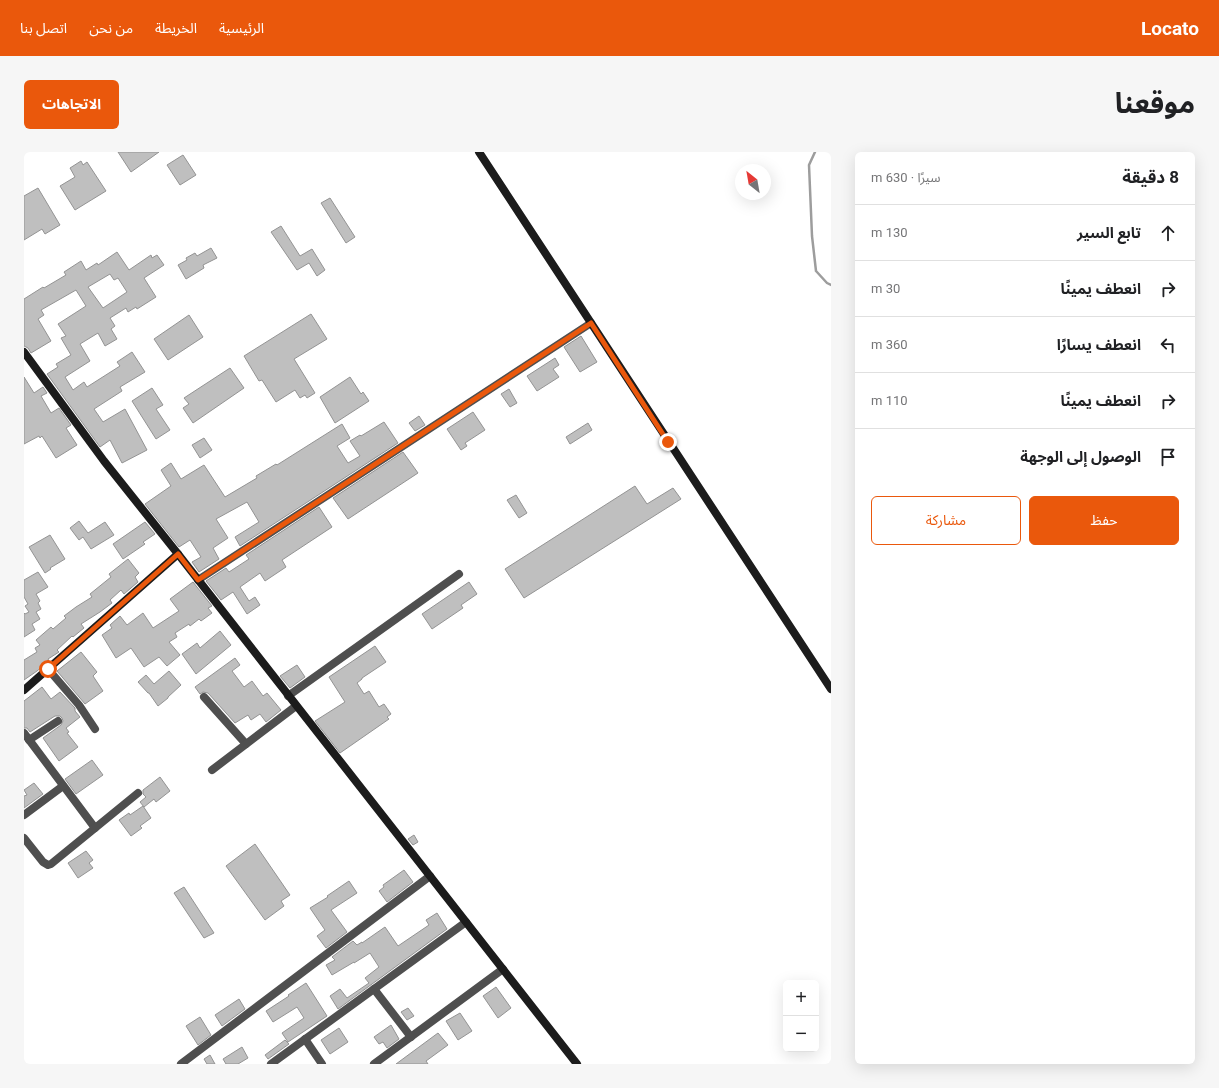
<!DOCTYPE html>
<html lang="ar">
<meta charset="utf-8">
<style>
body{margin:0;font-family:Roboto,"Noto Sans Arabic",sans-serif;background:#f6f6f6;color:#202124;direction:rtl}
.controls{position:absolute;right:12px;bottom:12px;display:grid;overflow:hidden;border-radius:6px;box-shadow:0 4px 16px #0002}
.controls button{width:36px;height:36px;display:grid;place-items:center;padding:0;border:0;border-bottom:1px solid #e0e0e0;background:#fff;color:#202124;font:20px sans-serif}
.compass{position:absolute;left:711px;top:12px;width:36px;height:36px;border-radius:50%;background:#fff;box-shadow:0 4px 16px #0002;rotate:329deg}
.stop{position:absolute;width:12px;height:12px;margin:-9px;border:3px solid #ea580c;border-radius:50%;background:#fff}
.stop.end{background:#ea580c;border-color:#fff;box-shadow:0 1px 4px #0008}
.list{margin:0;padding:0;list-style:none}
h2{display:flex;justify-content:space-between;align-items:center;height:52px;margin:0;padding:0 16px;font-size:17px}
h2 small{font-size:13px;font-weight:400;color:#757577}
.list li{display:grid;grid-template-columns:26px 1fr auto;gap:12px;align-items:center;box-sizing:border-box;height:56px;padding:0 16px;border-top:1px solid #e0e0e0}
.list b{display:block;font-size:15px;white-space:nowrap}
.list em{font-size:13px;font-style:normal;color:#757577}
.actions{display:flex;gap:8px;padding:12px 16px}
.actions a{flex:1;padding:9px 0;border:1px solid #ea580c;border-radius:6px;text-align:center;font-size:14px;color:#ea580c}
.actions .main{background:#ea580c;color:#fff}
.icon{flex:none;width:22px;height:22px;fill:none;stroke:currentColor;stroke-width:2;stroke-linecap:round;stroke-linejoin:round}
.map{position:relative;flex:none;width:807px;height:912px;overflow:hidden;direction:ltr;border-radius:6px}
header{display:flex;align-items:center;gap:24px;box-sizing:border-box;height:56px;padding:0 20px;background:#ea580c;color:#fff}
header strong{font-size:19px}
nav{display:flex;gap:22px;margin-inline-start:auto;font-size:14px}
.intro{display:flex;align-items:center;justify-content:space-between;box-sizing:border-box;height:96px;padding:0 24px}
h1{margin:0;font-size:28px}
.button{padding:10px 18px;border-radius:6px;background:#ea580c;color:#fff;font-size:14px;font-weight:700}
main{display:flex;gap:24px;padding:0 24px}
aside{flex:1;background:#fff;border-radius:6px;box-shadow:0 4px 16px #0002}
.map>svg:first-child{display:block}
</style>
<header>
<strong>Locato</strong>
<nav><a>الرئيسية</a><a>الخريطة</a><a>من نحن</a><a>اتصل بنا</a></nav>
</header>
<div class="intro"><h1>موقعنا</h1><a class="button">الاتجاهات</a></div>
<main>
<aside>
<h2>8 دقيقة<small>سيرًا · 630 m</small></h2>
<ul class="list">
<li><svg class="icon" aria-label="ahead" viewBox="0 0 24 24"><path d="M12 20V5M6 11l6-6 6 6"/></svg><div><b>تابع السير</b></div><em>130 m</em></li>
<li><svg class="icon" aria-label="right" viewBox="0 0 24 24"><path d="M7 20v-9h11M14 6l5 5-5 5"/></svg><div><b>انعطف يمينًا</b></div><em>30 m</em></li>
<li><svg class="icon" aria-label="left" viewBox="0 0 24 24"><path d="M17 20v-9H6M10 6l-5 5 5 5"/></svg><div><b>انعطف يسارًا</b></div><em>360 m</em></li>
<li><svg class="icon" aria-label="right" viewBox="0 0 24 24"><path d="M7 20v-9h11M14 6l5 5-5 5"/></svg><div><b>انعطف يمينًا</b></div><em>110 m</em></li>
<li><svg class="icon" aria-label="arrive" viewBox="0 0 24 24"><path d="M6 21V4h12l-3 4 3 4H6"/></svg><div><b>الوصول إلى الوجهة</b></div></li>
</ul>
<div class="actions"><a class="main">حفظ</a><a>مشاركة</a></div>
</aside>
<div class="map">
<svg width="807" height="912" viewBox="0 0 807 912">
<rect width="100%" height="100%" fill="#fff"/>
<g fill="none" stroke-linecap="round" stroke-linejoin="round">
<!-- stream -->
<polyline stroke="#9d9d9d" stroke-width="2.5" points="791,0 785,13 788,84 792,119 803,131 807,133"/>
</g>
<!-- building -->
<g fill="#bfbfbf" stroke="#939393" fill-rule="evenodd">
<polygon points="94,0 135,0 107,20"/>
<polygon points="159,3 172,23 156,33 143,13"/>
<polygon points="57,9 59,13 63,10 82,39 51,58 36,34 51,25 46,16"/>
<polygon points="14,36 36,73 21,82 18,77 0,88 0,44"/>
<polygon points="306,46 331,85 322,91 297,51"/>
<polygon points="257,74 276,104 288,97 301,118 293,124 285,111 273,118 247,80"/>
<polygon points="187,96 193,106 179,113 180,116 162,127 154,113 163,108 162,106 171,101 173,104"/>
<path d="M93,100L105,118L127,103L128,106L133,103L140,113L120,126L132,145L113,157L112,155L104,160L102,156L86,166L91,174L87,177L93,187L81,194L74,181L56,192L66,209L41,225L49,238L60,230L63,235L96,214L93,210L108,200L121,220L96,235L98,239L70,257L79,270L101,257L123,298L98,311L86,288L76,295L23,222L34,215L32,212L47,203L37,186L42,184L34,172L62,154L52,138L17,158L20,163L14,167L27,189L7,201L4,196L0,194V147L19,135L20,136L42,123L40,120L57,109L62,118L73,111L74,113ZM86,122L90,128L94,126L103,140L79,156L64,135Z"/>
<polygon points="287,162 303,187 270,207 291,241 283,246 281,243 276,246 271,238 252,250 238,228 235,229 220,204"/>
<polygon points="165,163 179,185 144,208 130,187"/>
<polygon points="557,184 573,210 556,220 540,195"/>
<polygon points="531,206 535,213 529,217 535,225 513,239 503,224"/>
<polygon points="206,216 220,236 169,271 159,256 165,252 160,246"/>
<polygon points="0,225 10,241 19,235 23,241 17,244 27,261 35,256 47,273 42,276 53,293 32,306 18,284 16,286 15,284 0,292"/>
<polygon points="326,225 337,242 339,240 345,249 311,271 296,245"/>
<polygon points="128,236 139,253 132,257 146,278 132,287 108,249"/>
<polygon points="485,237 493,251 486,255 477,242"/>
<polygon points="449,260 461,278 441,291 443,294 437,298 423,277"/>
<polygon points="395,264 401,273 391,279 385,271"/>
<polygon points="360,270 374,291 216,394 211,385 235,370 223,350 192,367 204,386 189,396 195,407 175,420 168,410 177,405 166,388 155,395 121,352 147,334 137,318 147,311 157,327 180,313 201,345 233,326 232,324 252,312 253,313 318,272 326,286 313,294 324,311 336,304 326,289 336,283 337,284"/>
<polygon points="564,271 568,278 546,292 542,285"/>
<polygon points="180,286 188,298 176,306 168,293"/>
<polygon points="379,300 394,321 324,367 309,346"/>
<polygon points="611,334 623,352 649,336 657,347 500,446 481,417"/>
<polygon points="492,343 503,361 495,366 483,348"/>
<polygon points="295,355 308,375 258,408 262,415 241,429 236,421 216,435 225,449 231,445 236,453 223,462 209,440 197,448 182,429 202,416 205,420 225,407 222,403"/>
<polygon points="55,369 64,381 81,370 90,383 67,397 59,385 55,388 46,376"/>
<polygon points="121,370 131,382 119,390 121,392 99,407 89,392"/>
<polygon points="26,383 41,407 26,416 27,417 21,421 5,395"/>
<polygon points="104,407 115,421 111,425 114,430 100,442 97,438 86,448 88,451 76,460 57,472 60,476 49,485 48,484 33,498 35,500 24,507 25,509 13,519 0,528 0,508 13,500 11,496 16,493 12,488 27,475 29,477 42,466 40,464 52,455 68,445 66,442 87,425 85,422"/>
<polygon points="14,420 24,435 12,442 16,449 14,451 17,457 12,460 16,467 8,472 11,478 0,485 0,461 1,462 5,460 1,454 4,452 0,445 0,428"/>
<polygon points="169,430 188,454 184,456 188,461 177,469 175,467 166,474 165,472 151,481 153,485 145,490 156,503 143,514 135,505 120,515 107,496 92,506 78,483 88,476 86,473 96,464 103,473 119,461 129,476 155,459 146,447"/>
<polygon points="445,430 453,442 437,453 439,456 408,477 398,462"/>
<polygon points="196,479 207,493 172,522 158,502 173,491 176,496"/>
<polygon points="351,494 362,510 338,526 338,527 333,531 340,542 345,539 355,555 360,552 367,562 363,565 365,567 316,601 291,569 321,550 305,525"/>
<polygon points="57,500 73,520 69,524 79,539 61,552 33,519"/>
<polygon points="211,506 216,513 208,519 220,535 228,529 239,544 243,541 257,558 242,570 236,562 227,568 224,563 211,571 184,541 179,540 176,542 171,535"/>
<polygon points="273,513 281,525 266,536 256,524"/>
<polygon points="145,519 157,533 144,545 144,546 134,554 125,541 124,541 114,530 122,523 130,532"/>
<polygon points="18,535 27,547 36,540 51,556 51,559 56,565 42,576 45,580 43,581 54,595 35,609 19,586 37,573 39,569 38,566 36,564 31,564 6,580 3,576 0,576 0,549"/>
<polygon points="68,608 79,623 52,642 41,627"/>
<polygon points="136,625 146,639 132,650 130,647 120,655 116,650 122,645 119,642 119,638"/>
<polygon points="10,631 19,642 0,656 0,644 3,643 0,638"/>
<polygon points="119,654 127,666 116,674 118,676 107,684 95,668 105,661 106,663"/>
<polygon points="390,683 394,690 389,693 384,687"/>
<polygon points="231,692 266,743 257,749 260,754 241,768 202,714"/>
<polygon points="62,699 69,708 65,711 69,716 54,726 44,711"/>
<polygon points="380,718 389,730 363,750 355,739 360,735 359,733"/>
<polygon points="325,729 333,741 307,758 323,780 302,796 293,784 301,778 286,756 304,745 303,744"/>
<polygon points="160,735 190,781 180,786 150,741"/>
<polygon points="413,761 423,777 314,857 306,844 316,837 323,846 345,831 341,826 355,815 346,801 330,811 330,810 308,823 302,813 311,808 308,805 329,789 333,793 338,790 338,791 361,775 374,794 405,773 402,768"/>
<polygon points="282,831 303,864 264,890 258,881 280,866 273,855 249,870 242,859 265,844 264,843"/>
<polygon points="472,835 487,856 474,866 459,844"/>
<polygon points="215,847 221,857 198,874 191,863"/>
<polygon points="384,856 390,864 383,868 377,860"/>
<polygon points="436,861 448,879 434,888 422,869"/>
<polygon points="176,865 187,883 174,893 162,874"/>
<polygon points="367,873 375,887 363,896 359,890 355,892 350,885"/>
<polygon points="315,876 324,890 306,902 297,888"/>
<polygon points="414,881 424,893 402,909 404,912 372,912"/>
<polygon points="261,888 265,892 244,907 241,903"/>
<polygon points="218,895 224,906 214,912 202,912 199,907"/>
<polygon points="186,903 191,912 183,912 180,907"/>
</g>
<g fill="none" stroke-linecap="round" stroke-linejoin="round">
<!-- street -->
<g stroke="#4f4f4f" stroke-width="8">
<polyline points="174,428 567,171"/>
<polyline points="24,517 55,553 71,577"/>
<polyline points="264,544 435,422"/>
<polyline points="180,545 222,592"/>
<polyline points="0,581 71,676"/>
<polyline points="5,588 34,569"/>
<polyline points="188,618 272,554"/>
<polyline points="0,663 39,634"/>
<polyline points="0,686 19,710 24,713 27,712 114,641"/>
<polyline points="350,837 387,885"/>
<polyline points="281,887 298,912"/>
<polyline points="157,912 406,724"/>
<polyline points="247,912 442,770"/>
<polyline points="350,912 479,817"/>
</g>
<!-- secondary -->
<g stroke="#1c1c1c" stroke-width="8">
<polyline points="455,0 807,537"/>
<polyline points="0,200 80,309 154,402 553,912"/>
<polyline points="0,538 154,402"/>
</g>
</g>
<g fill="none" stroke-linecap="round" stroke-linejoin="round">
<!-- route -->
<polyline stroke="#ea580c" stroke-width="5" points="24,517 154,402 174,428 567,171 644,290"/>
</g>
</svg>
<div class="controls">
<button>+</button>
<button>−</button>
</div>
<svg class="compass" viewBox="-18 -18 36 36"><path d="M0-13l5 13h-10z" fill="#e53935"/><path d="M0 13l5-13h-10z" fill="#757577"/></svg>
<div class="stop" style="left:24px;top:517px"></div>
<div class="stop end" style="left:644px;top:290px"></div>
</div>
</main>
